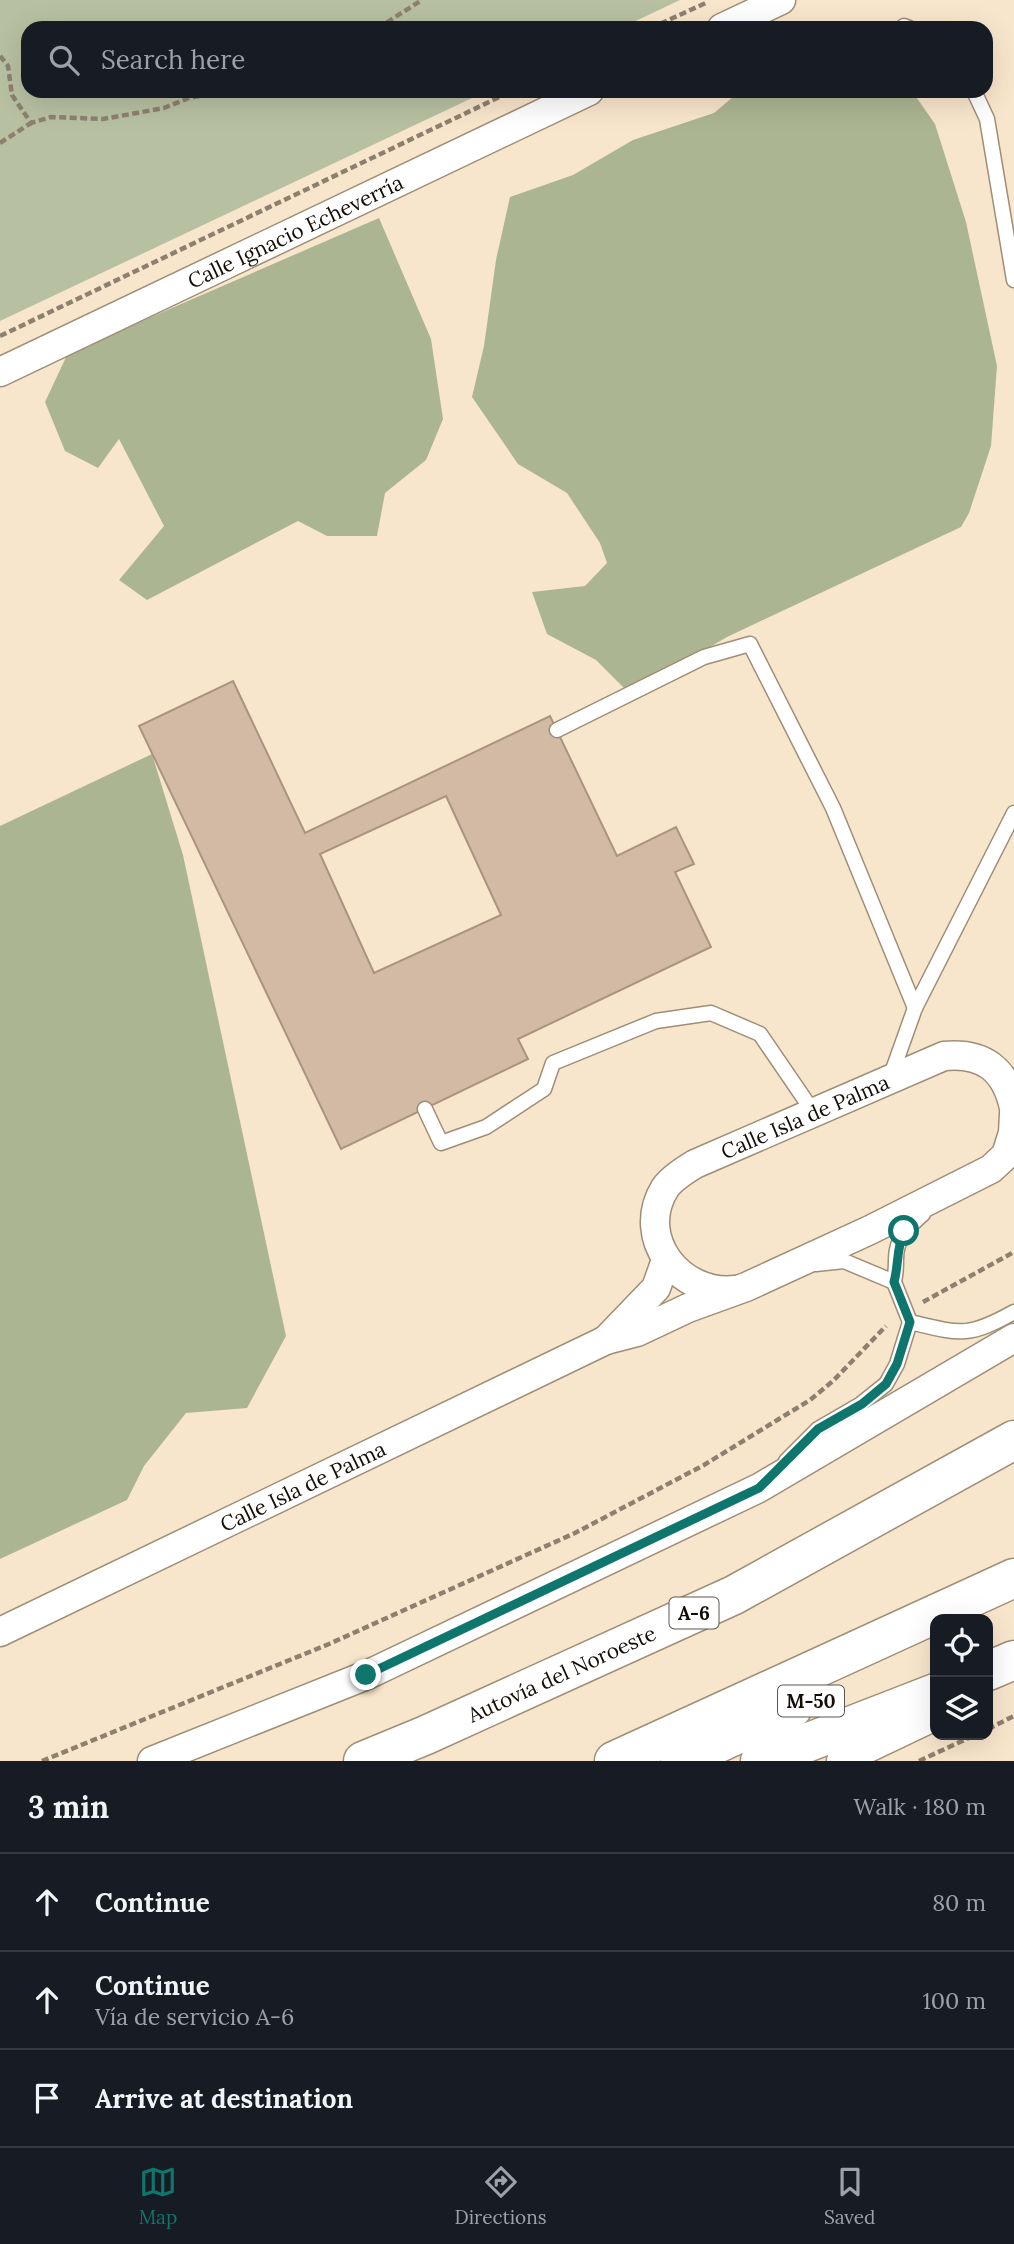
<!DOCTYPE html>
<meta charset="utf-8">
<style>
body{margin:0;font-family:Lora,serif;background:#20242c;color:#f1f3f6}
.controls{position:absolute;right:21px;bottom:21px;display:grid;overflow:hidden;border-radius:14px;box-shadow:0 7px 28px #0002}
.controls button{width:63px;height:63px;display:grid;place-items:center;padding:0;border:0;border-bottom:2px solid #363941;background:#171b24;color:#f1f3f6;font:35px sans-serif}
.stop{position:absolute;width:21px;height:21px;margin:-16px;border:5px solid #0f766e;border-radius:50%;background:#fff}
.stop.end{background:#0f766e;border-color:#fff;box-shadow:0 2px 7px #0008}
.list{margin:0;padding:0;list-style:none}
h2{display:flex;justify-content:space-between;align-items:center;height:91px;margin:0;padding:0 28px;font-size:30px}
h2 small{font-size:23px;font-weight:400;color:#9ea1a6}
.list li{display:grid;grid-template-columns:46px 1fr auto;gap:21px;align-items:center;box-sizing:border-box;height:98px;padding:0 28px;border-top:2px solid #363941}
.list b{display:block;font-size:26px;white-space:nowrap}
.list p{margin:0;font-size:23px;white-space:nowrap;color:#9ea1a6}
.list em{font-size:23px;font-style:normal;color:#9ea1a6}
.icon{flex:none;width:38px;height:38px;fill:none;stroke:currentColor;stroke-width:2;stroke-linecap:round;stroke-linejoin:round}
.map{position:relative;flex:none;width:1014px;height:1761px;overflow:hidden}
.search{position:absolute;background:#171b24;box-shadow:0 7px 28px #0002;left:21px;right:21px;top:21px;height:77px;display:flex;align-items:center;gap:18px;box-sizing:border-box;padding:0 24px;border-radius:21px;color:#9ea1a6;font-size:26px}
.sheet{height:385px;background:#171b24}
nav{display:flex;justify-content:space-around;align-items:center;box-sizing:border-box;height:98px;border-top:2px solid #363941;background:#171b24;font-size:19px;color:#9ea1a6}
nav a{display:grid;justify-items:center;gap:4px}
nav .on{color:#0f766e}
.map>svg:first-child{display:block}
</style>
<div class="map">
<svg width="1014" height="1761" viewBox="0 0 1014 1761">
<rect width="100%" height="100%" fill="#f8e6cc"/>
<!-- green -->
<polygon fill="#b8c0a2" points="0,0 680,0 621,28 28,28 28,91 487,91 0,321"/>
<!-- forest -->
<g fill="#acb591">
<polygon points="740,91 912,91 935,124 966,222 997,366 991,446 969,513 961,527 727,637 630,694 596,660 547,634 532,592 585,586 607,563 600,543 567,493 518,464 472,397 484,346 496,260 510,197 573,175 633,140 714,113"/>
<polygon points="379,218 431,339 443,419 426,460 385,493 377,536 327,536 298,521 147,600 119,580 164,526 119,439 98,468 65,451 45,402 68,353"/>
<polygon points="152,754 183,855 286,1336 247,1408 186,1413 144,1466 127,1500 0,1559 0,826"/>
</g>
<!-- building -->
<path fill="#d2baa5" stroke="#aa937f" stroke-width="2" fill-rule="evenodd" d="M233,681L305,833L550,716L617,856L676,827L694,864L675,872L711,947L518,1039L528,1059L341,1149L139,726ZM446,796L501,915L374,973L320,854Z"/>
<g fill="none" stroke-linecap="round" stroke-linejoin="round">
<defs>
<g id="lane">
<polyline points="904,26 909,28"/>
<polyline points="974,91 987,119 1014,280"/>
<polyline points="557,730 704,657 750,644 833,808 915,1008"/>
<polyline points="890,1078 915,1008 1014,813"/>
<polyline points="425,1109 441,1143 486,1127 544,1089 553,1063 656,1021 711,1013 760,1034 814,1113"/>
<polyline points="816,1264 844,1261 894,1282"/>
<path d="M910,1322L894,1282C896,1273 896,1268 896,1259C896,1238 908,1227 923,1214"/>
<path d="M786,1461L818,1429L861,1404L886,1384L897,1364L910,1322C960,1334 968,1338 1014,1312"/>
</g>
<g id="street">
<polyline points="722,28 781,0"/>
<path id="s1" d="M0,372L589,91"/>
<path id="s2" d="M735,1290C680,1296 634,1238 665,1188C672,1178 685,1170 695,1164L944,1056C984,1052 1006,1070 1014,1108"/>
<polyline points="606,1340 656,1288 666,1260"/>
<path id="s3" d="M0,1632L606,1340L637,1332L688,1308L746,1287L870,1230L991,1169L1006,1155L1013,1133L1014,1114"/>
<polyline points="152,1761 367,1675 759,1488 1014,1338"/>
<polyline points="841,1761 935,1716"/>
</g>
<g id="highway">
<polyline points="988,1671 1014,1660"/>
<path id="s4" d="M363,1761L426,1735L734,1595L1014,1440"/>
<polyline points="614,1761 1014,1578"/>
<polyline points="680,1761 792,1709"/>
<polyline points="760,1761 935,1693"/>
</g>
</defs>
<!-- lane casing -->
<use href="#lane" stroke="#9f8e76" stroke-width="17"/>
<!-- street casing -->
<use href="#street" stroke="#9f8e76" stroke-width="31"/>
<!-- highway casing -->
<use href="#highway" stroke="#9f8e76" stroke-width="41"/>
<!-- path -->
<g stroke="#8d806f" stroke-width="4.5" stroke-dasharray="7 3.5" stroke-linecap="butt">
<polyline points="378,28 422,0"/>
<polyline points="651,28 708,2"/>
<polyline points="0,56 8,66 12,95 31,123 51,117 103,119 164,108 189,98 225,91"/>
<polyline points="264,91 270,94 290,91"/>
<polyline points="0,143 31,123"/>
<polyline points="0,336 512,91"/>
<polyline points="923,1302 1014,1252"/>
<polyline points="988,1729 1014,1716"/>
<polyline points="42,1761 329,1644 575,1533 704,1465 810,1400 833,1381 886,1326"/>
<polyline points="919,1761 975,1735"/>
</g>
<!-- lane -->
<use href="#lane" stroke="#fff" stroke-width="14"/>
<!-- street -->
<use href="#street" stroke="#fff" stroke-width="28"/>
<!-- highway -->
<use href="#highway" stroke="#fff" stroke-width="38"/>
</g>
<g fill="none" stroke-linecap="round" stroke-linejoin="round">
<!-- route -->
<path stroke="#0f766e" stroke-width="9" d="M366,1675L759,1488L818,1429L862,1404L886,1384L897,1364L910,1322L894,1282C899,1264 896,1250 904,1231"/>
</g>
<g text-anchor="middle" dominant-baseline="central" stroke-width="6" stroke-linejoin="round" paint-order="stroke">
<!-- shield labels -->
<g fill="#fff" stroke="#5a5650" stroke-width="2">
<rect x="669.5" y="1597.5" width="49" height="31" rx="5"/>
<rect x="778" y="1685.5" width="66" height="31" rx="5"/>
</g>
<g font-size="19" font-weight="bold" fill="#130d05">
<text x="694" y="1613">A-6</text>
<text x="811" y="1701">M-50</text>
</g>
<!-- street labels -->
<g font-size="21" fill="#130d05" stroke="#fff">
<text stroke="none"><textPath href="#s1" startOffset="327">Calle Ignacio Echeverría</textPath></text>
<text stroke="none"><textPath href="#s2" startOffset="312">Calle Isla de Palma</textPath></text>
<text stroke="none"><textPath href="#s3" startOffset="336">Calle Isla de Palma</textPath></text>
<text stroke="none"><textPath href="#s4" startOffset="217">Autovía del Noroeste</textPath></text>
</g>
</g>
</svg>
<div class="controls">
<button><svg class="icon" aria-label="locate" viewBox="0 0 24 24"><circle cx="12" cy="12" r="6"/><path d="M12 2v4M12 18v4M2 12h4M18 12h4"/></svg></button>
<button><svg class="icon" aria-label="layers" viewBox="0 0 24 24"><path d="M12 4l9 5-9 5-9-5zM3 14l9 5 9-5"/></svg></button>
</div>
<div class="stop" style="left:904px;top:1231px"></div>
<div class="stop end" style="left:366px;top:1675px"></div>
<div class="search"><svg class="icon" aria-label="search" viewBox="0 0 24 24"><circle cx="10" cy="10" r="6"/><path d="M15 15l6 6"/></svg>Search here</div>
</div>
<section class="sheet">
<h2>3 min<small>Walk · 180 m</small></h2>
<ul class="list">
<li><svg class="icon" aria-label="ahead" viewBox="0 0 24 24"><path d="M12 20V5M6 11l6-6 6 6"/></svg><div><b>Continue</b></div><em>80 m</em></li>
<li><svg class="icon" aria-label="ahead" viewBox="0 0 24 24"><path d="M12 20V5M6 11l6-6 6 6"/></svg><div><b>Continue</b><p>Vía de servicio A-6</p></div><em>100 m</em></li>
<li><svg class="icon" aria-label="arrive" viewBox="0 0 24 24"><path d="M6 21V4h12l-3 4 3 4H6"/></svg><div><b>Arrive at destination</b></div></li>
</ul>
</section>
<nav>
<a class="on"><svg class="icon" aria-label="map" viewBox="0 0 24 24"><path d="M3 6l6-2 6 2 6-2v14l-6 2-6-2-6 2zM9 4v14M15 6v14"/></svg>Map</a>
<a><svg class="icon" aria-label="directions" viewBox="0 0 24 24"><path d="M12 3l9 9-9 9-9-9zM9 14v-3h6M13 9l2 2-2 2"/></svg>Directions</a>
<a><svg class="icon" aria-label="saved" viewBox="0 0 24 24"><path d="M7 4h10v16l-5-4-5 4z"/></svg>Saved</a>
</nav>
